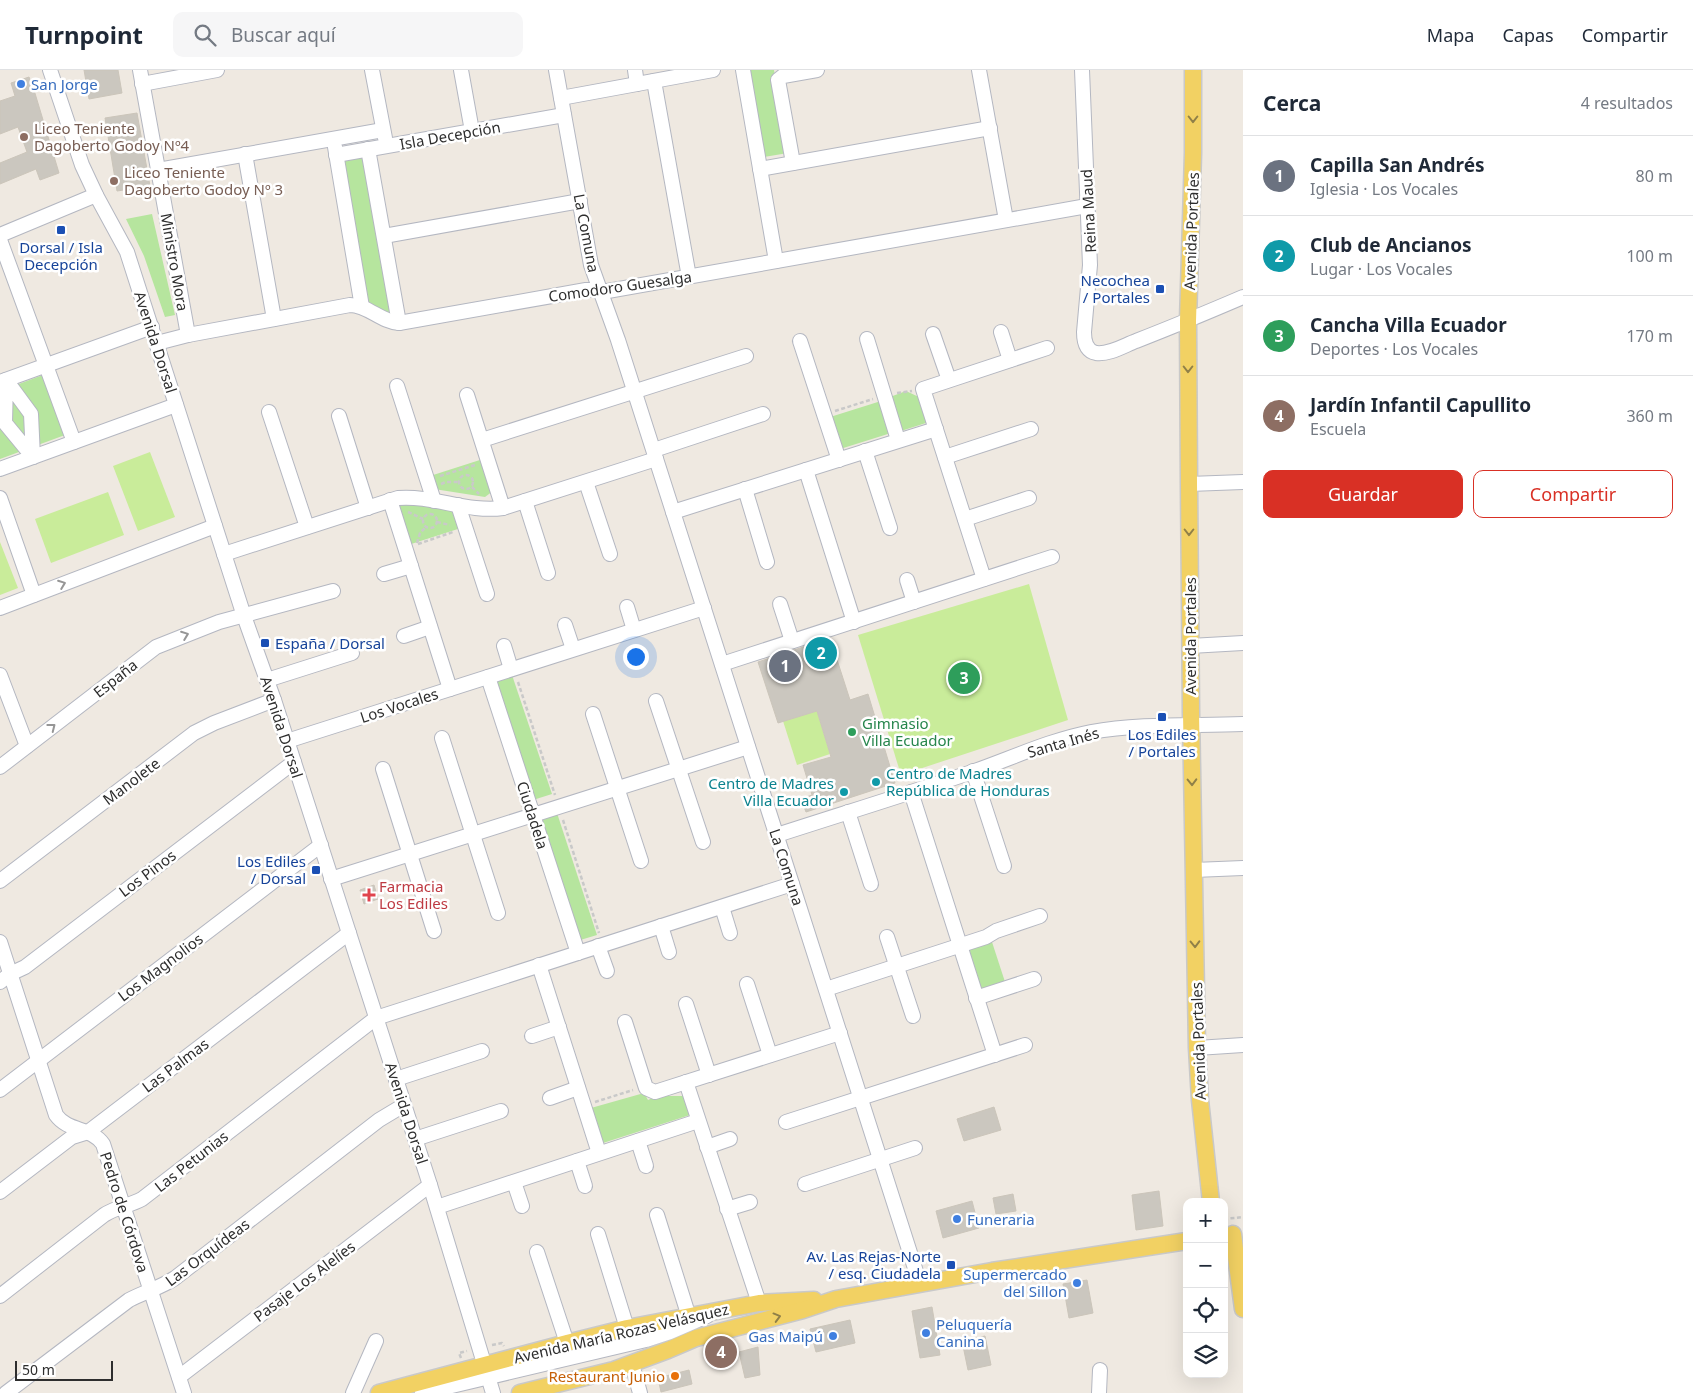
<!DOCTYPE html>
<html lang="es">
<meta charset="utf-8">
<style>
body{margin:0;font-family:"Noto Sans",sans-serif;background:#f6f6f7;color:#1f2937}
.controls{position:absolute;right:15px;bottom:15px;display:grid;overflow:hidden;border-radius:10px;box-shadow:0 5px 20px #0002}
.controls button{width:45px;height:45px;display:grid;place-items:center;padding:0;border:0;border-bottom:1px solid #e0e1e3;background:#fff;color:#1f2937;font:25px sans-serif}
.scale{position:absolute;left:15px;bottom:12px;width:98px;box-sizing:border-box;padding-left:5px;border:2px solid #2e2e2e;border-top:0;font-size:14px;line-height:18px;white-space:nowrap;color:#2e2e2e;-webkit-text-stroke:4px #fff;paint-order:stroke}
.you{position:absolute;left:635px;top:586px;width:18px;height:18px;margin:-12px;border:4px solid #fff;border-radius:50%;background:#1a73e8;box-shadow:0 0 0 8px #1a73e833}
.badge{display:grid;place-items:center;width:32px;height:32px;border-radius:50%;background:#d93025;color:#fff;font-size:16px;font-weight:700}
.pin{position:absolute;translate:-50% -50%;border:2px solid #fff;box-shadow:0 1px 5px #0006}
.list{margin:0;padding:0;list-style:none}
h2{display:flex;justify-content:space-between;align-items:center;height:65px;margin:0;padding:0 20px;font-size:21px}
h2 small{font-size:16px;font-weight:400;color:#747a83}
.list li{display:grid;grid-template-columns:32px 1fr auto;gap:15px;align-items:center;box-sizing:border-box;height:80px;padding:0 20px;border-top:1px solid #e0e1e3}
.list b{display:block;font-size:19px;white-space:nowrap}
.list p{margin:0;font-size:16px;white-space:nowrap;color:#747a83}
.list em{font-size:16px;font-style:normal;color:#747a83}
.actions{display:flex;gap:10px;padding:15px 20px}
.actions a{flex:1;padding:11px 0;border:1px solid #d93025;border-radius:10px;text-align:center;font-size:18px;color:#d93025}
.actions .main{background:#d93025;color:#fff}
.icon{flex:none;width:28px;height:28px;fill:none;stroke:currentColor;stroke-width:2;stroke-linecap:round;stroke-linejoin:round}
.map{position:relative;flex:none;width:1243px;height:1323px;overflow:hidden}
header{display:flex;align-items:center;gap:30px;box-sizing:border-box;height:70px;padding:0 25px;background:#fff;border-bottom:1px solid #e0e1e3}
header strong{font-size:24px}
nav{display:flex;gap:28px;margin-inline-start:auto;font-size:18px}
.search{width:350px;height:45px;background:#f6f6f7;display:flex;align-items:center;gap:12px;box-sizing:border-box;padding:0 18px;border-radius:10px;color:#747a83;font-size:19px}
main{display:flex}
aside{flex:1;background:#fff}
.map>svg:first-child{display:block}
</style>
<header>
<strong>Turnpoint</strong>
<div class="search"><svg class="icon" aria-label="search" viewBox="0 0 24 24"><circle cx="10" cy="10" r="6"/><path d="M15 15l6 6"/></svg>Buscar aquí</div>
<nav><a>Mapa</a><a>Capas</a><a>Compartir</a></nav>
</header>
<main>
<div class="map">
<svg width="1243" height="1323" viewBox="0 0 1243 1323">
<rect width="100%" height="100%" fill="#efe9e1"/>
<!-- green -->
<g fill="#b6e59e">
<polygon points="749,0 774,0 788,83 764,87"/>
<polygon points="367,86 394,245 387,245 364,233 340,91"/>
<polygon points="152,144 175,245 165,247 144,186 126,149"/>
<polygon points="43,305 65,365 0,389 0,321"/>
<polygon points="906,321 921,328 929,352 901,361 890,327"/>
<polygon points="881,331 891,363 837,380 827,348"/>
<polygon points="483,389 493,421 485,427 434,419 430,406"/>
<polygon points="402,434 414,434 456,442 461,458 408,475 396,438"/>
<polygon points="512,605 552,724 533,730 493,611"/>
<polygon points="557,743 597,865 577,871 539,749"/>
<polygon points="992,872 1006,915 979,924 966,880"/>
<polygon points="644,1023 648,1030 657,1026 683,1026 693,1044 603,1073 591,1038"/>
</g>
<!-- pitch -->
<g fill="#c9ec9a">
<polygon points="150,382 175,447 138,461 113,396"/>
<polygon points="108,422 124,465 51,493 35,449"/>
<polygon points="0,472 18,518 0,525"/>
<polygon points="1029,514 1068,650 901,705 858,565"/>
<polygon points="817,641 830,684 797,695 783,651"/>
</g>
<!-- building -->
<g fill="#cbc7bf" stroke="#cbc5ba">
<polygon points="84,0 118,0 122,23 89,29"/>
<polygon points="29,7 34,20 59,103 40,110 36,99 0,114 0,93 27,82 18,57 0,64 0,31 15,26 11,13"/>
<polygon points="137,43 150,116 117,121 105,48"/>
<polygon points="830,568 850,630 868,624 895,713 806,742 801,729 812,725 803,695 831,687 817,641 778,653 758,592"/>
<polygon points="374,815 378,829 364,834 360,820"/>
<polygon points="994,1037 1001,1060 964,1071 957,1049"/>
<polygon points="1159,1121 1163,1156 1136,1160 1132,1125"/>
<polygon points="1013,1124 1016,1141 996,1144 993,1128"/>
<polygon points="972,1131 979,1158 943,1168 936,1141"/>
<polygon points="1087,1210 1093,1243 1069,1248 1063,1214"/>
<polygon points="932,1237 940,1285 920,1288 912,1241"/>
<polygon points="850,1250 855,1273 816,1282 810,1259"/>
<polygon points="985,1266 991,1295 968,1300 962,1271"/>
<polygon points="758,1277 760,1305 745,1308 739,1282"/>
<polygon points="689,1300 692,1314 661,1322 658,1308"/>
</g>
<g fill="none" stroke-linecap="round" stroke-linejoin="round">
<defs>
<g id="minor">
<polyline points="50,0 82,95 96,125 127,182 244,546 274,630 430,1115 493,1323"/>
<polyline points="140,0 188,265"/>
<polyline points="372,0 385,68"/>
<polyline points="461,0 472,61"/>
<polyline points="556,0 591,195 618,270 920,1214"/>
<polyline points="635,0 637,14"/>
<polyline points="743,0 776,191"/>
<polyline points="979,0 1006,150"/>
<path d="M1082,0L1090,195L1084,262C1084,271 1086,281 1096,283C1109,285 1125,275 1136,271C1172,257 1208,242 1243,227"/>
<polyline points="654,11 689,207"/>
<polyline points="142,14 217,0"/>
<polyline points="561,28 713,0"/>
<polyline points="335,77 362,237"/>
<polyline points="368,79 399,253"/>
<polyline points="245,84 274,249"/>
<polyline points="336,85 564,45"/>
<polyline points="793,93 778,10 783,6 817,0"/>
<polyline points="760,99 990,58"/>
<polyline points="158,100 383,60"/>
<polyline points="0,165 96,125"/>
<polyline points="384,166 580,131"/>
<polyline points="0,170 74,372"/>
<polyline points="1001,262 1010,290"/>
<polyline points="933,264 949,310"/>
<polyline points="867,269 898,370"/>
<polyline points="800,271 839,390"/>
<path d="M157,273L188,265L350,235C368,235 381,252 399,253L586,220H594L602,222L1087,136"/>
<polygon points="6,310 31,344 33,387 5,353"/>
<polyline points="0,312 152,257"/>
<polyline points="397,316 434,431"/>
<polyline points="467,325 503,438"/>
<polyline points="269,342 307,457"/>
<polyline points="339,346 368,438"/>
<polyline points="482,370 746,286"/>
<polyline points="654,380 763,344"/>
<polyline points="865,381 890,458"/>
<polyline points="945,387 1031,359"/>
<polyline points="0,399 176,335"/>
<polyline points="806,400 854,552"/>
<polyline points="586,412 610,484"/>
<polyline points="1189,414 1243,412"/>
<polyline points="745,419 767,492"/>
<polyline points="0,428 34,525"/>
<polyline points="390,430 450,619"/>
<polyline points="525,431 548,503"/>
<polyline points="458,435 487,524"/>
<polyline points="673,442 936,359"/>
<polyline points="965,449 1029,428"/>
<path d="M224,484L398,428C433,425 468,443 503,438L656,389"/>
<polyline points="384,504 411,496"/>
<polyline points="984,509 923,319 1047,278"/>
<polyline points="907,510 914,532"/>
<polyline points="780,534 792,571"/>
<polyline points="627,537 634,560"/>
<polyline points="0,538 215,456"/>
<polyline points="565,555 573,579"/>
<polyline points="404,566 430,557"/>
<polyline points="504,576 511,599"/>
<polyline points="1190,576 1243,573"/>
<polyline points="722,594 1052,487"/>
<polyline points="0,605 27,676"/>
<polyline points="488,607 578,883"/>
<polyline points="267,610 352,583"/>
<polyline points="656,631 703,772"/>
<polyline points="593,644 641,791"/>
<polyline points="442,668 498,843"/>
<polyline points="287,671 704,538"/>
<polyline points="0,697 156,577 219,552 333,521"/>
<polyline points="383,699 434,861"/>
<polyline points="973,701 1004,796"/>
<polyline points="911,722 995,985"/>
<polyline points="848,742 871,814"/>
<path d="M777,765C842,744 907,724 972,702C1012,688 1050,670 1091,662C1140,653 1194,656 1243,654"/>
<polyline points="1194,800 1243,798"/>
<polyline points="331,809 748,677"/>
<polyline points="0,811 194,663 214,653 274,630"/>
<polyline points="722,837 730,863"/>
<polyline points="661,856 669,882"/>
<polyline points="887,867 913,946"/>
<path d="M0,872L56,1045C68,1062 91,1057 103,1074L184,1323"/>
<polyline points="598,876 607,901"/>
<polyline points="539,895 599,1083"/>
<polyline points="0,912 10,904 25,897 294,692"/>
<polyline points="747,914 770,985"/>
<polyline points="826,919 986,867 996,861 1040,846"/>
<polyline points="976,928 1034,909"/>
<polyline points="686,934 709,1005"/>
<polyline points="625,952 646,1018 655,1022 840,963"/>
<polyline points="532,966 559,957"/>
<polyline points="1197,978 1243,975"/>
<polyline points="396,1009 482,981"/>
<polyline points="686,1012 759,1233"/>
<polyline points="0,1020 321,775"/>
<polyline points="550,1028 578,1018"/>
<polyline points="786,1052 1025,975"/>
<polyline points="415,1069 501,1041"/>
<polyline points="638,1071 646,1096"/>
<polyline points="707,1077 730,1069"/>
<polyline points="577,1091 585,1116"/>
<polyline points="514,1112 522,1136"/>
<polyline points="805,1114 915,1078"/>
<polyline points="0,1122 72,1067 88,1062 349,863"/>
<polyline points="437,1137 698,1051"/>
<polyline points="727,1139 750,1132"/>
<polyline points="657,1145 689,1247"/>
<polyline points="598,1164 627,1258"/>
<polyline points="537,1182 567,1273"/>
<path d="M0,1226L104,1145C116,1137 129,1136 142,1129L376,948L792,814"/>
<polyline points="632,1294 640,1323"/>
<polyline points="179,1307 430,1115"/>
<path d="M6,1323L129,1230C144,1222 160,1218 175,1208L379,1050L404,1035"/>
<polyline points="353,1323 376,1271"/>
<polyline points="422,1323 646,1270 670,1262 707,1246"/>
<polyline points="1099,1323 1100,1300"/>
</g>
<g id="major">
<polyline points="1193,0 1193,83 1188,251 1189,414 1191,643 1197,978 1200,1030 1211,1132"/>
<polyline points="1233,1164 1243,1239"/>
<polyline points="379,1323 567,1273 627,1258 759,1233 814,1230"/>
<polyline points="520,1323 614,1300 668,1280 696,1268 803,1240 836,1229 992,1201 1187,1171"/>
</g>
</defs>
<!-- minor casing -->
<use href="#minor" stroke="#b4b7c1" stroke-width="16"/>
<!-- major casing -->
<use href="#major" stroke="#c9c9c9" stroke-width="19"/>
<!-- path -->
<g stroke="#c9c9c9" stroke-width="2.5" stroke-dasharray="4 2.5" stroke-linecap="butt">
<polyline points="897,323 912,321"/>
<polyline points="835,341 873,329"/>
<circle cx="466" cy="412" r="7"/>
<polyline points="440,406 475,395"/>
<polyline points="441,414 446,412 459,412"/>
<polyline points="472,417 479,424"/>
<polyline points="408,442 423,449"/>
<circle cx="430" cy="451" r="7"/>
<polyline points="437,452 450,455"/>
<polyline points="417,473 420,463 426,457"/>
<polyline points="418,474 453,462"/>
<polyline points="518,612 555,725"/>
<polyline points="563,750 599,863"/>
<polyline points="595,1032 633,1020"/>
<polyline points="1224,1149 1243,1147"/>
<polyline points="492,1275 502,1273 504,1276"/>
<polyline points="461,1288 459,1283 467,1281"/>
</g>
<!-- minor -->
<use href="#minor" stroke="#fff" stroke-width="14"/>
<!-- major -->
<use href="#major" stroke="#f2d163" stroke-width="16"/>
</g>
<!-- one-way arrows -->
<defs><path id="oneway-chevron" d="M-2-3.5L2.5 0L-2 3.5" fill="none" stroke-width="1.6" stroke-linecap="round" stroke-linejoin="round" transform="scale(1.25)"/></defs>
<g stroke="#908048">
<use href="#oneway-chevron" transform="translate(1193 49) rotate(90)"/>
<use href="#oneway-chevron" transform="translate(1188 299) rotate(90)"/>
<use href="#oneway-chevron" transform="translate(1189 462) rotate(90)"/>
<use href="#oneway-chevron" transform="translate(1192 712) rotate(89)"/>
<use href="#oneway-chevron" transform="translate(1195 874) rotate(89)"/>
<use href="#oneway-chevron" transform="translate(777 1247) rotate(-15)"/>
</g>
<g stroke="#969696">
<use href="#oneway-chevron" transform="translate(62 514) rotate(-21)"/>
<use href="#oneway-chevron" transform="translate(185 565) rotate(-21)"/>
<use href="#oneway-chevron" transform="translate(52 657) rotate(-38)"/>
</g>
<!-- markers -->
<g fill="#3f7fe0" stroke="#fff" stroke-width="2">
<circle cx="21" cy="14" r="5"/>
<circle cx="957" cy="1149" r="5"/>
<circle cx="1077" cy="1213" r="5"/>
<circle cx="926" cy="1263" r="5"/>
<circle cx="833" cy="1266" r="5"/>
</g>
<g fill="#8d6e63" stroke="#fff" stroke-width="2">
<circle cx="24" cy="67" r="5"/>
<circle cx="114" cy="111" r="5"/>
</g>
<g fill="#1a4fb4" stroke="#fff" stroke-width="2">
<rect x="56" y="155" width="10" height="10" rx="2.5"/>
<rect x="1155" y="214" width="10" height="10" rx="2.5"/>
<rect x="260" y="568" width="10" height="10" rx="2.5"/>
<rect x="1157" y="642" width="10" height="10" rx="2.5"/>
<rect x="311" y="795" width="10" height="10" rx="2.5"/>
<rect x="946" y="1190" width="10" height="10" rx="2.5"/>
</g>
<circle fill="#2e9e5b" stroke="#fff" stroke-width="2" cx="852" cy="662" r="5"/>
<g fill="#0f9aa8" stroke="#fff" stroke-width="2">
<circle cx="876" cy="712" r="5"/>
<circle cx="844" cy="722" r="5"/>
</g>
<path fill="#e0444e" stroke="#fff" stroke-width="2" d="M366.5 817.5h5v5h5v5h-5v5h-5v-5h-5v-5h5z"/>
<circle fill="#e8710a" stroke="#fff" stroke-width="2" cx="675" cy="1306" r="5"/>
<g text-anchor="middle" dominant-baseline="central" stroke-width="5" stroke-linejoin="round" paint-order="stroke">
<!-- shop labels -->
<g font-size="15" fill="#366cbe" stroke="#fff" text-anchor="start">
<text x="31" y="14">San Jorge</text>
<text x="967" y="1149">Funeraria</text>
<text x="1067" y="1204" text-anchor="end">Supermercado<tspan x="1067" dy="17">del Sillon</tspan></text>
<text x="936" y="1254">Peluquería<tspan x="936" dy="17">Canina</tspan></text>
<text x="823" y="1266" text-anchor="end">Gas Maipú</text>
</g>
<!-- education labels -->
<g font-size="15" fill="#785e54" stroke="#fff" text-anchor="start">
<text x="34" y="58">Liceo Teniente<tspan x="34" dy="17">Dagoberto Godoy Nº4</tspan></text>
<text x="124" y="102">Liceo Teniente<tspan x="124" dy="17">Dagoberto Godoy Nº 3</tspan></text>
</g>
<!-- street labels -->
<g font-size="15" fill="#2e2e2e" stroke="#fff">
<text transform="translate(450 65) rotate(-10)">Isla Decepción</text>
<text transform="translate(1088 141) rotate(-93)">Reina Maud</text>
<text transform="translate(1191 161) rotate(-88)">Avenida Portales</text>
<text transform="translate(587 163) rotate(79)">La Comuna</text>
<text transform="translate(175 192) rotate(80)">Ministro Mora</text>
<text transform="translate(620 216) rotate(-8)">Comodoro Guesalga</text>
<text transform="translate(156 272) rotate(72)">Avenida Dorsal</text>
<text transform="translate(1190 566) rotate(-90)">Avenida Portales</text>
<text transform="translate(115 608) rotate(-38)">España</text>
<text transform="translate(399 635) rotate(-18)">Los Vocales</text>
<text transform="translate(282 657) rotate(72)">Avenida Dorsal</text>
<text transform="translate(1063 672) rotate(-16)">Santa Inés</text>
<text transform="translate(131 711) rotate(-37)">Manolete</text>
<text transform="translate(533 745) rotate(72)">Ciudadela</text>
<text transform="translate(787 797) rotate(72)">La Comuna</text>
<text transform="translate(147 803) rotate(-37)">Los Pinos</text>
<text transform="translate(160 897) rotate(-37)">Los Magnolios</text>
<text transform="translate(1198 971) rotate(-92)">Avenida Portales</text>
<text transform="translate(175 995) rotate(-37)">Las Palmas</text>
<text transform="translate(407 1043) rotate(72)">Avenida Dorsal</text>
<text transform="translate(191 1091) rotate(-38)">Las Petunias</text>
<text transform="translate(125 1142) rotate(72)">Pedro de Córdova</text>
<text transform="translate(207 1182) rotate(-37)">Las Orquídeas</text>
<text transform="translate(304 1211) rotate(-37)">Pasaje Los Alelíes</text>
<text transform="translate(621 1263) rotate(-13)">Avenida María Rozas Velásquez</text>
</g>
<!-- transit labels -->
<g font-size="15" fill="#164399" stroke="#fff" text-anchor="end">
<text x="61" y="177" text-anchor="middle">Dorsal / Isla<tspan x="61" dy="17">Decepción</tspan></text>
<text x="1150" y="210">Necochea<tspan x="1150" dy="17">/ Portales</tspan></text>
<text x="275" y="573" text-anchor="start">España / Dorsal</text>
<text x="1162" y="664" text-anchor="middle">Los Ediles<tspan x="1162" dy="17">/ Portales</tspan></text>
<text x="306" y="791">Los Ediles<tspan x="306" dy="17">/ Dorsal</tspan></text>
<text x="941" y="1186">Av. Las Rejas-Norte<tspan x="941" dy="17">/ esq. Ciudadela</tspan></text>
</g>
<!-- leisure labels -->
<g font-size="15" fill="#27864d" stroke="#fff" text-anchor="start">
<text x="862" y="653">Gimnasio<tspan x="862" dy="17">Villa Ecuador</tspan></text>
</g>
<!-- culture labels -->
<g font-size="15" fill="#0d838f" stroke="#fff" text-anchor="start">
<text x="886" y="703">Centro de Madres<tspan x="886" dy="17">República de Honduras</tspan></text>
<text x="834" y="713" text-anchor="end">Centro de Madres<tspan x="834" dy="17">Villa Ecuador</tspan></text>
</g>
<!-- health labels -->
<g font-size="15" fill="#be3a42" stroke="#fff" text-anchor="start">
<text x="379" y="816">Farmacia<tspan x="379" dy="17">Los Ediles</tspan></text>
</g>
<!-- food labels -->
<g font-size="15" fill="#c56008" stroke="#fff" text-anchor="end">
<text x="665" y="1306">Restaurant Junio</text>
</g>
</g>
</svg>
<div class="controls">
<button>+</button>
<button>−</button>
<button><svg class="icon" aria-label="locate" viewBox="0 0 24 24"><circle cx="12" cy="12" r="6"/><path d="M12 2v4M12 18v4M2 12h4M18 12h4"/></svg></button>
<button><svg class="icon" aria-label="layers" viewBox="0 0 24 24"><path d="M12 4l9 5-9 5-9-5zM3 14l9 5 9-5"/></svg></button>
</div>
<div class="scale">50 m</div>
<div class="you"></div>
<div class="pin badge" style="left:785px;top:596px;background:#6b7280">1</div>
<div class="pin badge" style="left:821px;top:583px;background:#0f9aa8">2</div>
<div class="pin badge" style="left:964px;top:608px;background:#2e9e5b">3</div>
<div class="pin badge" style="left:721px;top:1282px;background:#8d6e63">4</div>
</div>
<aside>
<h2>Cerca<small>4 resultados</small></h2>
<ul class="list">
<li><span class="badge" style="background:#6b7280">1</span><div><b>Capilla San Andrés</b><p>Iglesia · Los Vocales</p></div><em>80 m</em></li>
<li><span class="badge" style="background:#0f9aa8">2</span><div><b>Club de Ancianos</b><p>Lugar · Los Vocales</p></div><em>100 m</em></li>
<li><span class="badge" style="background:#2e9e5b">3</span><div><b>Cancha Villa Ecuador</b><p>Deportes · Los Vocales</p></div><em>170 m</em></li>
<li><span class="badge" style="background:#8d6e63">4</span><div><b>Jardín Infantil Capullito</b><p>Escuela</p></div><em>360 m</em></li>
</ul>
<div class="actions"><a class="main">Guardar</a><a>Compartir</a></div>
</aside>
</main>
